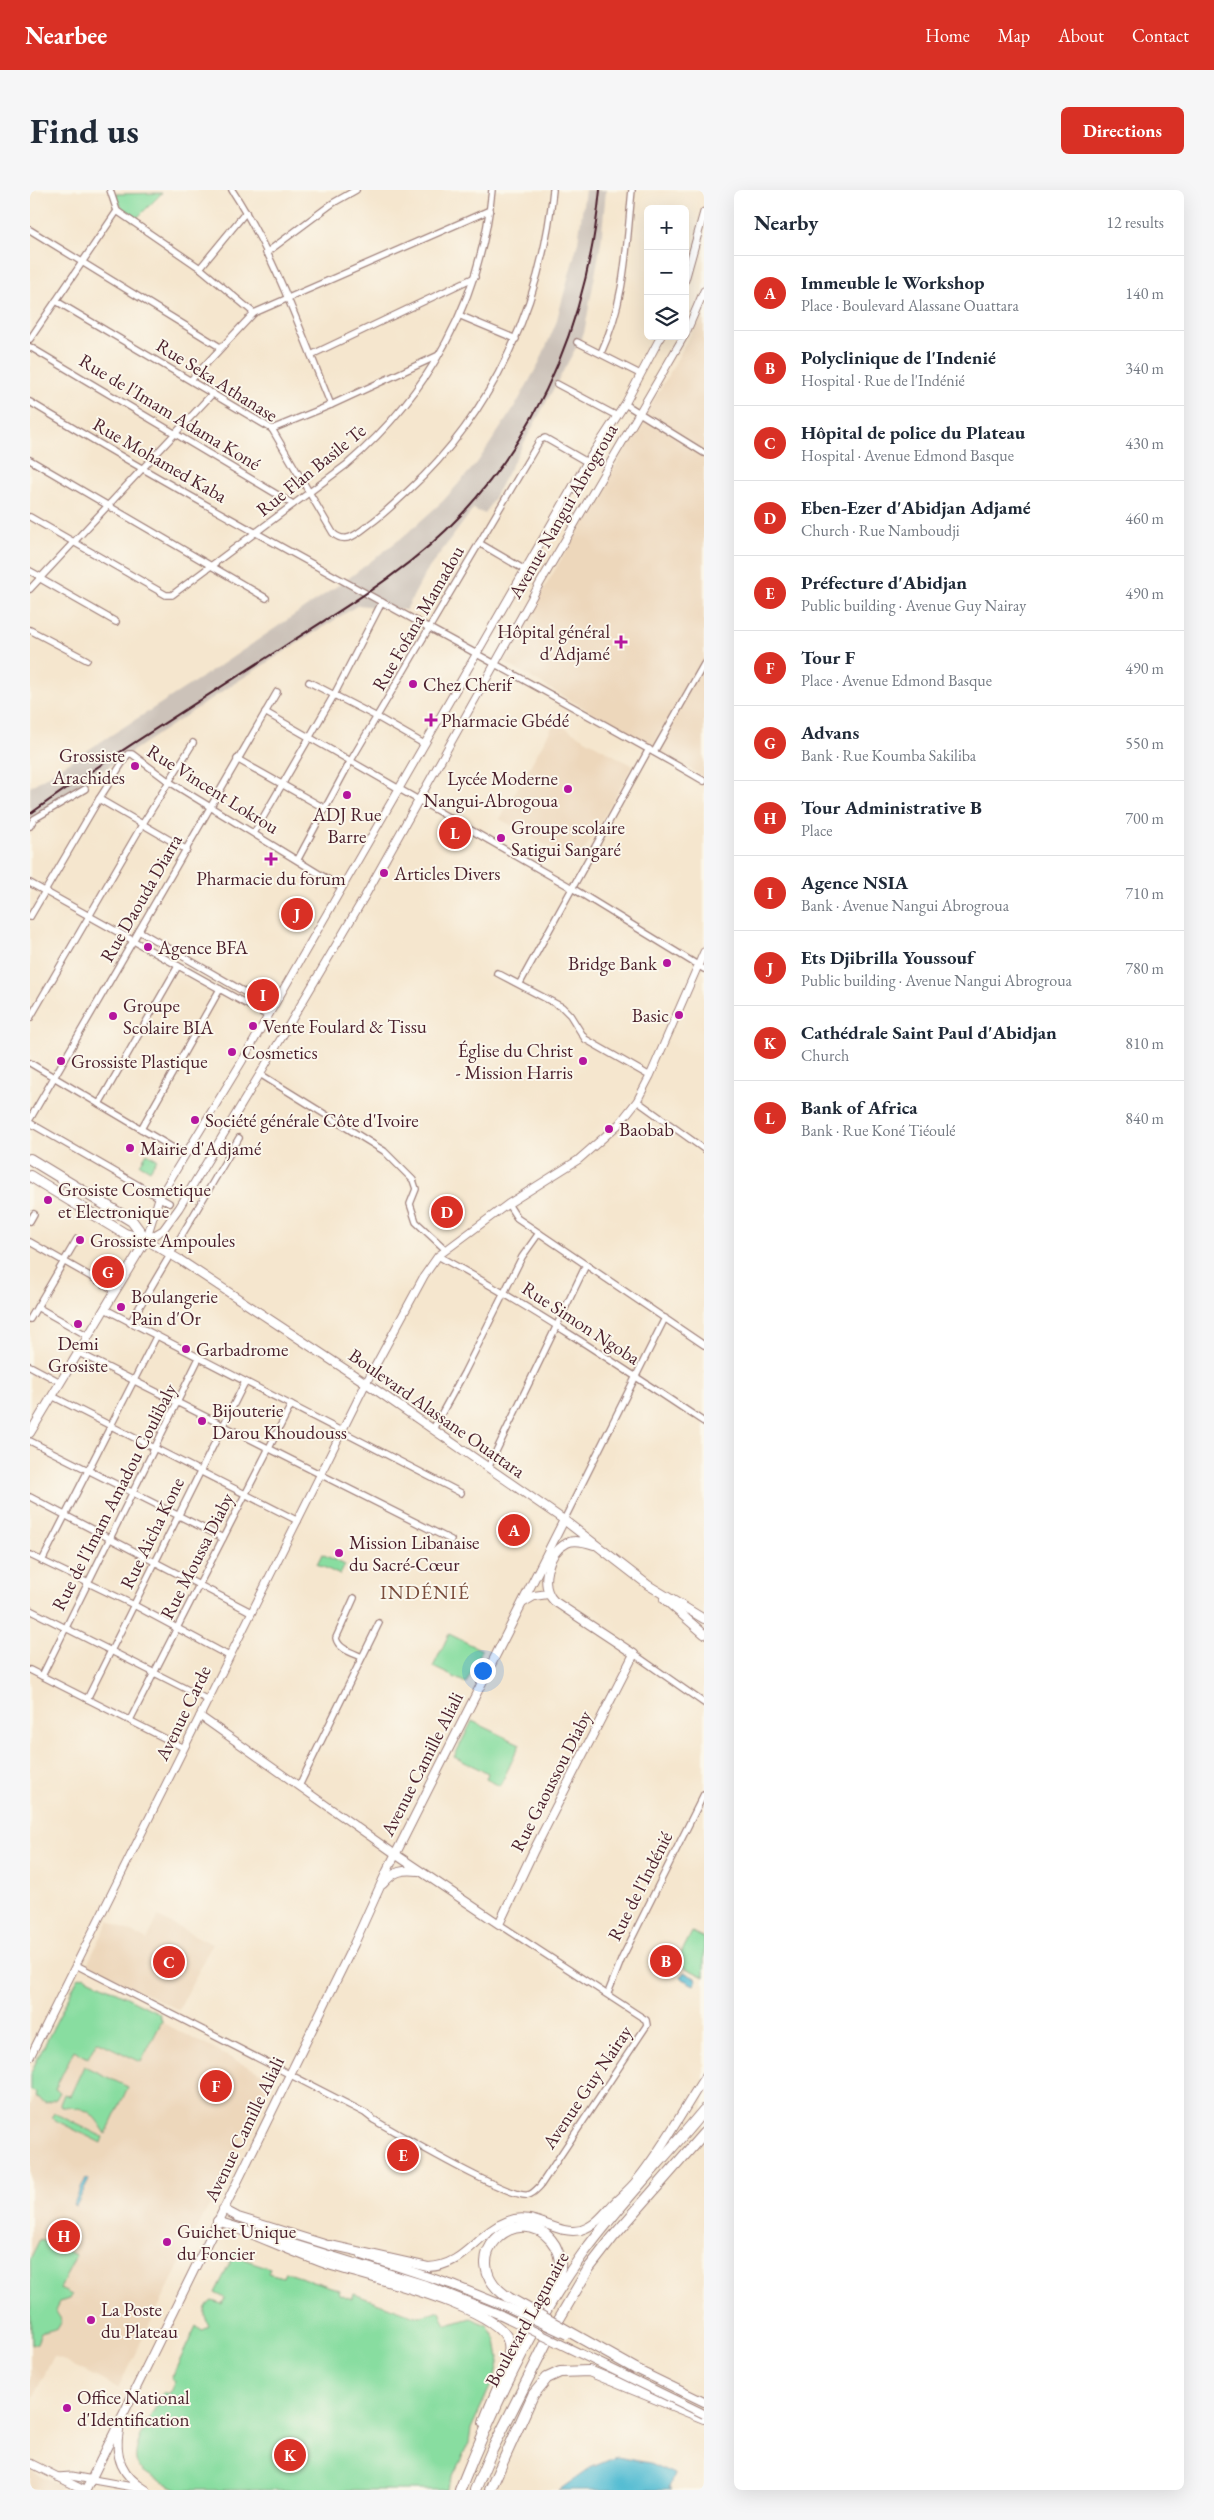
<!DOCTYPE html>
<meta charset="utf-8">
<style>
body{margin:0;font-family:"EB Garamond",serif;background:#f6f6f7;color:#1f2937}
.controls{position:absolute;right:15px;top:15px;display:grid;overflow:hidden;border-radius:8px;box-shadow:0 5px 20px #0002}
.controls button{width:45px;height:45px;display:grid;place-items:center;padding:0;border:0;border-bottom:1px solid #e0e1e3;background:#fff;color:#1f2937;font:25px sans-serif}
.you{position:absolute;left:452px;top:1480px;width:18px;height:18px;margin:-12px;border:4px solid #fff;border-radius:50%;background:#1a73e8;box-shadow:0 0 0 8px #1a73e833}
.badge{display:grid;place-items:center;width:32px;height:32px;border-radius:50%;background:#d93025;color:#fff;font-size:16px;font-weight:700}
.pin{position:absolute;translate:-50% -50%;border:2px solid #fff;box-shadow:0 1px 5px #0006}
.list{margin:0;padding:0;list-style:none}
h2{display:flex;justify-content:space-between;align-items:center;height:65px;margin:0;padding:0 20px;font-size:21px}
h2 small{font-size:16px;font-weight:400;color:#747a83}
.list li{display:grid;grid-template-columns:32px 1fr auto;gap:15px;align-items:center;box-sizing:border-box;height:75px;padding:0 20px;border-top:1px solid #e0e1e3}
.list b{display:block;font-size:19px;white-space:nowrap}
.list p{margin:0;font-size:16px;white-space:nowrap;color:#747a83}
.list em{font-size:16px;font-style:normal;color:#747a83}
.icon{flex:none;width:28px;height:28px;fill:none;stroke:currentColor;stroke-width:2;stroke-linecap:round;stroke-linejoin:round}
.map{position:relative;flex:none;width:674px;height:2300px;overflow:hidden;border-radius:8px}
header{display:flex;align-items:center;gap:30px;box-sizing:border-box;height:70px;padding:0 25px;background:#d93025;color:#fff}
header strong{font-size:24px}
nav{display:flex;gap:28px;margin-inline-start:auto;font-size:18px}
.intro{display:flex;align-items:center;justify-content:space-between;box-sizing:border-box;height:120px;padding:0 30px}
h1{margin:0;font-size:35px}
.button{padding:12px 22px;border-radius:8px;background:#d93025;color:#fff;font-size:18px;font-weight:700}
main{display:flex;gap:30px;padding:0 30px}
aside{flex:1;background:#fff;border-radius:8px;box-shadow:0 5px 20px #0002}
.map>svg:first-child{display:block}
</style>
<header>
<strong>Nearbee</strong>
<nav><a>Home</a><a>Map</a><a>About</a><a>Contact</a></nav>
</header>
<div class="intro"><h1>Find us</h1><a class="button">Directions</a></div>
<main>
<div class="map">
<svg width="674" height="2300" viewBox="0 0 674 2300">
<rect width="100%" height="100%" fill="#fbf7ec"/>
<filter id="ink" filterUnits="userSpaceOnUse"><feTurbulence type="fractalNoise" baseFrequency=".02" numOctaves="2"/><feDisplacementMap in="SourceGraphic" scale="10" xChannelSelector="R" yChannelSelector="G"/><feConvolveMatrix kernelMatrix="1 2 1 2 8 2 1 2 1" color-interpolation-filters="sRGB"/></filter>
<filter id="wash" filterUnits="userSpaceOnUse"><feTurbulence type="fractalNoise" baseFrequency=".0096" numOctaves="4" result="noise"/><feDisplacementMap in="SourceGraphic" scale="20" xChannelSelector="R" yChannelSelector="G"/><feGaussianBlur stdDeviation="1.12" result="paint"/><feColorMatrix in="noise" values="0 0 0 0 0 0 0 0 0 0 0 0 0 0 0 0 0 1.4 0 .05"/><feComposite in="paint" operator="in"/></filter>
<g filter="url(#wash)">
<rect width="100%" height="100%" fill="#f5e6ce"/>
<!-- built -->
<g fill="#edd7bb">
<polygon points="674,119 674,587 472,471 642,179"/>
<polygon points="525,532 603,576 547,673 470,629"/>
<polygon points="128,1727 182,1754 149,1820 57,1774 79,1731 117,1750"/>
<polygon points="54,1786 129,1823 135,1834 242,1889 88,2198 24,2166 0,2213 0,1916 7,1903 0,1900 0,1884 48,1788"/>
<polygon points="0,2280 24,2292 41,2300 0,2300"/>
</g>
<!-- industrial -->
<polygon fill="#ccc2b9" points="555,0 576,0 571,53 554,143 455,324 443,319 396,382 376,420 328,415 205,493 0,629 0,597 194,473 319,388 374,346 413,311 447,273 487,213 509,173 526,133 548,52"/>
<!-- green -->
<g fill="#88dda0" stroke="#697e66">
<path d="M132,3L103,32C96,21 89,16 85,4Z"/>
<polygon points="117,963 127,969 120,980 110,974"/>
<polygon points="292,1364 315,1375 310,1385 287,1374"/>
<polygon points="419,1444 452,1460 436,1493 403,1477"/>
<polygon points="442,1531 490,1554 470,1596 456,1589 458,1583 424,1567"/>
<polygon points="662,1742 674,1748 674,1787 646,1773"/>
<polygon points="54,1786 129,1823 132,1831 111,1872 67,1851 58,1868 44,1860 25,1899 30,1902 26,1909 16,1913 5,1907 6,1903 0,1900 0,1884 48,1788"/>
<path d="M54,1876L98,1897L76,1944C62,1922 58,1917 32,1917L30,1914L34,1904L40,1906Z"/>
<polygon points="24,1923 73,1947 71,1953 21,1928"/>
<polygon points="10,2049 46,2065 30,2099 42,2105 40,2109 29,2112 25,2120 32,2131 28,2138 11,2143 7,2153 1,2155 0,2069"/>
<path d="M207,2061L216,2063L213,2069L240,2078L238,2083L253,2087L255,2082L310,2100L309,2104L322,2109L324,2104L382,2125L391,2126L410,2121L416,2135L441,2128L457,2135L466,2150L469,2168L465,2186L441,2239L439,2253L416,2300H150C138,2294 119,2288 109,2277C96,2262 126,2218 134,2202L139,2204L145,2191L141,2189L166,2136L172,2141L179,2136C174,2126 172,2118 182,2111L192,2114L195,2108L185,2103L201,2071L197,2068Z"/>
</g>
<!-- water -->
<g fill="#56bdd3" stroke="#506e7f">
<polygon points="654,1782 667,1789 664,1795 650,1788"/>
<polygon points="56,1988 59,1990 46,2016 43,2015"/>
<polygon points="586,2267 620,2273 644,2284 639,2298 642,2300 529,2300 560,2278"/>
</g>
</g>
<g filter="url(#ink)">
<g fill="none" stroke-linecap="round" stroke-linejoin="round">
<defs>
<g id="minor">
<polyline points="80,0 87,21 170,78 224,123"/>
<path d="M202,0C245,66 271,142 301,215"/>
<polyline points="0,40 190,157"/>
<polyline points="236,63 303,13 326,0"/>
<polyline points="170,78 216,22"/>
<path d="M26,111L242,239L303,343C317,357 331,340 344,331C356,322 367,311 378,301C463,223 512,113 523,0"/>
<polyline points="431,126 486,149"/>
<polyline points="0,149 87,21"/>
<polyline points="547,152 610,184"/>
<polyline points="0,157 263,314"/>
<path d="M571,163C596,109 596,58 602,0"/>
<polyline points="281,165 445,87"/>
<polyline points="161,190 224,123 460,20"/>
<polyline points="527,194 587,226"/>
<path d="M0,212C220,346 451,462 674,591"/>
<polyline points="595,214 674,263"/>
<polyline points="242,239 301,215 407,166"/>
<polyline points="0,270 236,408"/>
<path d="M0,327L136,405H142L316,275C399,204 451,110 462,0"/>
<polyline points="449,353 495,380"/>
<polyline points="0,381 11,387"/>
<polyline points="9,388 86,432"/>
<polyline points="0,399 183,203"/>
<polyline points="0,440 57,470"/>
<polyline points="279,492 347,527 394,554"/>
<polyline points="235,522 542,698 674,779"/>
<polyline points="624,562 674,474"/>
<polyline points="207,569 294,618"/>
<polyline points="69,609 157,660"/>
<polyline points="0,636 4,629 55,599"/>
<polyline points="224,643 304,505 352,412"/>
<polyline points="268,669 320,572 510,250 515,248 557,272"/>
<polyline points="0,693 238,826"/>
<polyline points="0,727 69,609 98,564 102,564 138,591 312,698"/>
<polyline points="109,741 242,818"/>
<polyline points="467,783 532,817 540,825 555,849 620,886"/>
<polyline points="490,793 619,559"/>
<polyline points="0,828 112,635 163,553"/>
<polyline points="0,873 155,965"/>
<polyline points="230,884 354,961 383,990 386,999 380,1014 386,1032 415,1059"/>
<polyline points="607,911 674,959"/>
<polyline points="69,914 148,776"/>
<polyline points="0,929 247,502"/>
<polyline points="0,933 139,1013"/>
<polyline points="111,939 190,799"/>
<polyline points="478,1014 487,1028 674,1155"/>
<polyline points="0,1031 4,1024"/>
<polyline points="0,1052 86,1101"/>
<path d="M408,1066C500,1116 587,1174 674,1232"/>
<polyline points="7,1117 58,1146"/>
<polyline points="75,1119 431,1303"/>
<polyline points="0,1129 47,1049"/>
<polyline points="100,1133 209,948"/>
<polyline points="47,1162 421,1350"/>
<polyline points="0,1176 30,1192"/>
<polyline points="22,1206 268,1331"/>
<polyline points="403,1239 434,1183 492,1067 509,1043"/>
<polyline points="0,1251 193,1348"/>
<polyline points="458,1278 556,1075"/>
<polyline points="0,1307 221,1422"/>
<polyline points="534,1330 635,1128"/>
<polyline points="0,1365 104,1415 199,1466"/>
<polyline points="12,1371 126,1147"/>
<path d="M324,1408L306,1448C308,1459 323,1463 332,1467"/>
<polyline points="0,1420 178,1510"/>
<polyline points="604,1464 674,1513"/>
<polyline points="0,1480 154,1558"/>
<polyline points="12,1486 169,1168"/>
<polyline points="57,1509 215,1192"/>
<polyline points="100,1530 261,1215"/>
<polyline points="269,1596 349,1433"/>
<path d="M46,1775L335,1923L344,1930C367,1943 479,2009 498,2005C503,2004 507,1999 510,1996L617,1835L616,1830L469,1734"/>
<polyline points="578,1803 592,1768 674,1604"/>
</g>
<g id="tertiary">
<polyline points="655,90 674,22"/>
<polyline points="655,145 674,101"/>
<polyline points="116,1050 133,1040 149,1018 230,884 335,706 509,395 654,146"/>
<polyline points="116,1050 129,1008 211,873 557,272 595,214 631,146"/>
<polyline points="170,1526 365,1664"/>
<polyline points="0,1867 336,1193 394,1086 408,1066 478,1014 548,970 589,934 607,911 620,886 674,762"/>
<polyline points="0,2273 54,2300"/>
<polyline points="27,2287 41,2286 114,2299"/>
</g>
<g id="secondary">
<polyline points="0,1243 116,1050 150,1070 336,1193 534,1330 618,1395 674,1429"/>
<polyline points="634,1409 674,1444"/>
<polyline points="494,1412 504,1406 518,1404"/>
<path d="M365,1664L469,1734L503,1662L604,1464L524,1411C509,1396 517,1363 537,1353C545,1349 555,1352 564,1355"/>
<path d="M353,1694C364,1681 373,1679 389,1681"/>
<polyline points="193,2019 208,2027 304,2057"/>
<polyline points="187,2031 216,2040"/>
<polyline points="244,2048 393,2094 471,2125"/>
<path d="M300,2055L398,2077C435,2076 446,2043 478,2031C504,2020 525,2046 551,2040C565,2036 574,2024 583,2014C591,2006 600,1999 607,1990C633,1958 652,1922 674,1888"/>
<polyline points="332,2065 423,2095 475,2116"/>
<polyline points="606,2179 674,2212"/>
<path d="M89,2240C84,2267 92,2286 116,2300"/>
<polyline points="56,2300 324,1754 357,1681 534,1330"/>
</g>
<g id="trunk">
<path d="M211,2039C239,2050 267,2063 296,2073C331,2085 472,2116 479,2153C483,2174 460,2212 454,2233"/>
<path d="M479,2108C421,2070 487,2010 521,2050C527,2057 531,2068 530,2078C528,2089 521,2099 517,2110"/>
<path d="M430,2300C461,2222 503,2133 552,2065C589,2014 634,1969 674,1920"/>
<polyline points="445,2300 462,2260 522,2141 559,2078 583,2047 674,1943"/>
<polyline points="460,2300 503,2205 517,2188 530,2182 559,2181 674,2228"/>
</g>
<g id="motorway">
<polyline points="0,969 102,1031 116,1050"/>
<polyline points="0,986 95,1044 116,1050"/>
</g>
</defs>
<!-- minor casing -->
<use href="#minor" stroke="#a0827c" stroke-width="8"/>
<!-- tertiary casing -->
<use href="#tertiary" stroke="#a0827c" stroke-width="9"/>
<!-- secondary casing -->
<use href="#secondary" stroke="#a0827c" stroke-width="10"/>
<!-- trunk casing -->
<use href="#trunk" stroke="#a0827c" stroke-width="12"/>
<!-- motorway casing -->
<use href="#motorway" stroke="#a0827c" stroke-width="12"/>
<!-- minor -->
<use href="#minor" stroke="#fff" stroke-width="5.5"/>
<!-- tertiary -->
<use href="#tertiary" stroke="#fff" stroke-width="7"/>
<!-- secondary -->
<use href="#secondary" stroke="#fff" stroke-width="8"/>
<!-- trunk -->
<use href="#trunk" stroke="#fff" stroke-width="10"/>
<!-- motorway -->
<use href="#motorway" stroke="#fff" stroke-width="10"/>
<!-- rail -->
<path stroke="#4a1f2b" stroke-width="2" d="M0,624C83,564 170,511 256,455C317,416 382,378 431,325C515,234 558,123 570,0"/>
<defs>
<g id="secondary-bridge">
<polyline points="475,2116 537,2145"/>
<polyline points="471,2125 674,2224"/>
</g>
<polyline id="trunk-bridge" points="479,2108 606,2179"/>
</defs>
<!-- secondary-bridge casing -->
<use href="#secondary-bridge" stroke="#a0827c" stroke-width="10" stroke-linecap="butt"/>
<!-- trunk-bridge casing -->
<use href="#trunk-bridge" stroke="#a0827c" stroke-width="12" stroke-linecap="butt"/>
<!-- secondary-bridge -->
<use href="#secondary-bridge" stroke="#fff" stroke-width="8"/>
<!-- trunk-bridge -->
<use href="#trunk-bridge" stroke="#fff" stroke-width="10"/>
</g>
</g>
<!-- markers -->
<g fill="#b5179e" stroke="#fbf7ec" stroke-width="2">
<path d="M588.5 444.5h5v5h5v5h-5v5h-5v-5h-5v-5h5z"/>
<circle cx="383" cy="494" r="5"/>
<path d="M398.5 522.5h5v5h5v5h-5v5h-5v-5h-5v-5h5z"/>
<circle cx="105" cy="576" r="5"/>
<circle cx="538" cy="599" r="5"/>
<circle cx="317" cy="605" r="5"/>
<circle cx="471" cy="648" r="5"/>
<path d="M238.5 661.5h5v5h5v5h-5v5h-5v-5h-5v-5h5z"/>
<circle cx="354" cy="683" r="5"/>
<circle cx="118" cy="757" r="5"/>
<circle cx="637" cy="773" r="5"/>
<circle cx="649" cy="825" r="5"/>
<circle cx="83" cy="826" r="5"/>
<circle cx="223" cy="836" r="5"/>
<circle cx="202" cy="862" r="5"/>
<circle cx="31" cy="871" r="5"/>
<circle cx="553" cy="871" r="5"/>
<circle cx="165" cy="930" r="5"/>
<circle cx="579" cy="939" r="5"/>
<circle cx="100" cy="958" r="5"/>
<circle cx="18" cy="1010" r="5"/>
<circle cx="50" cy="1050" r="5"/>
<circle cx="91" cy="1117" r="5"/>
<circle cx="48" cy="1134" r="5"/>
<circle cx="156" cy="1159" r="5"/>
<circle cx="172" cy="1231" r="5"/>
<circle cx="309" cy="1363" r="5"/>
<circle cx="137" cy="2052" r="5"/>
<circle cx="61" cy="2130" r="5"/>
<circle cx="37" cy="2218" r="5"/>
</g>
<g text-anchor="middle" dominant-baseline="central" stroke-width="4" stroke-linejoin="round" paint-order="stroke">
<!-- street labels -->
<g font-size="19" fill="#4a1f2b" stroke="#fbf7ec">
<text transform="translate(187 190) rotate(32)">Rue Seka Athanase</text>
<text transform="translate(140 222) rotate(31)">Rue de l'Imam Adama Koné</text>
<text transform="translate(130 270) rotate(30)">Rue Mohamed Kaba</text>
<text transform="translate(281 280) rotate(-39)">Rue Flan Basile Te</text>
<text transform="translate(533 321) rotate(-60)">Avenue Nangui Abrogroua</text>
<text transform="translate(388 428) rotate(-60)">Rue Fofana Mamadou</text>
<text transform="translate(183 599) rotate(32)">Rue Vincent Lokrou</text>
<text transform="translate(111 708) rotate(-60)">Rue Daouda Diarra</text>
<text transform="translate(551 1133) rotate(33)">Rue Simon Ngoba</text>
<text transform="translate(407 1223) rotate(35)">Boulevard Alassane Ouattara</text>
<text transform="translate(84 1307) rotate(-63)">Rue de l'Imam Amadou Coulibaly</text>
<text transform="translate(122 1343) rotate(-64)">Rue Aicha Kone</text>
<text transform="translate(167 1366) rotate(-63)">Rue Moussa Diaby</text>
<text transform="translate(153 1523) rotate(-64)">Avenue Carde</text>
<text transform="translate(392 1574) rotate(-63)">Avenue Camille Aliali</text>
<text transform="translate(521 1591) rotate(-63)">Rue Gaoussou Diaby</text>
<text transform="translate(610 1696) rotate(-63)">Rue de l'Indénié</text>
<text transform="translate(557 1897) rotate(-56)">Avenue Guy Nairay</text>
<text transform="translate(214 1939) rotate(-64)">Avenue Camille Aliali</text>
<text transform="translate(497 2129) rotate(-61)">Boulevard Lagunaire</text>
</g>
<!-- poi labels -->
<g font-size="19" fill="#4a1f2b" stroke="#fbf7ec" text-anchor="start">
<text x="580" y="441" text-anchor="end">Hôpital général<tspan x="580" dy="22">d'Adjamé</tspan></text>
<text x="393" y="494">Chez Cherif</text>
<text x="411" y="530">Pharmacie Gbédé</text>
<text x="95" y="565" text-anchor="end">Grossiste<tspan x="95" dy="22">Arachides</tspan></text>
<text x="528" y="588" text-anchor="end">Lycée Moderne<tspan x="528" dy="22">Nangui-Abrogoua</tspan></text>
<text x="317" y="624" text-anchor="middle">ADJ Rue<tspan x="317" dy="22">Barre</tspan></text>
<text x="481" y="637">Groupe scolaire<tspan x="481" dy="22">Satigui Sangaré</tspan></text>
<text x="364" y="683">Articles Divers</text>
<text x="241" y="688" text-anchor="middle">Pharmacie du forum</text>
<text x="128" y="757">Agence BFA</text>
<text x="627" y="773" text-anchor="end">Bridge Bank</text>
<text x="93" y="815">Groupe<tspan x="93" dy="22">Scolaire BIA</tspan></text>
<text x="639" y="825" text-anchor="end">Basic</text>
<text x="233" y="836">Vente Foulard &amp; Tissu</text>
<text x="543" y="860" text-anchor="end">Église du Christ<tspan x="543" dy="22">- Mission Harris</tspan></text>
<text x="212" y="862">Cosmetics</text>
<text x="41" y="871">Grossiste Plastique</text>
<text x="175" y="930">Société générale Côte d'Ivoire</text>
<text x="589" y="939">Baobab</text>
<text x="110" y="958">Mairie d'Adjamé</text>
<text x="28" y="999">Grosiste Cosmetique<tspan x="28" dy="22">et Electronique</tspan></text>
<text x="60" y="1050">Grossiste Ampoules</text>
<text x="101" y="1106">Boulangerie<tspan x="101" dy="22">Pain d'Or</tspan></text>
<text x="48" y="1153" text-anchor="middle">Demi<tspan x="48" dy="22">Grosiste</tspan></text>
<text x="166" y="1159">Garbadrome</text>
<text x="182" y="1220">Bijouterie<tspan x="182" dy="22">Darou Khoudouss</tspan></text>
<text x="319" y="1352">Mission Libanaise<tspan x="319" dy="22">du Sacré-Cœur</tspan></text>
<text x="147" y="2041">Guichet Unique<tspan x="147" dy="22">du Foncier</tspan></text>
<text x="71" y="2119">La Poste<tspan x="71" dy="22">du Plateau</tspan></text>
<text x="47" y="2207">Office National<tspan x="47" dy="22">d'Identification</tspan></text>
</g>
<!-- neighbourhood labels -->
<g font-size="20" letter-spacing="1" fill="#794c3c" stroke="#fbf7ec">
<text x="395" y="1402">INDÉNIÉ</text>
</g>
</g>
</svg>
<div class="controls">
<button>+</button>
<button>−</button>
<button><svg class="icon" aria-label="layers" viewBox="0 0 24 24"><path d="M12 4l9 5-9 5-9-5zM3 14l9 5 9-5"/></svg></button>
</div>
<div class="you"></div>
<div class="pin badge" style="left:484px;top:1340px">A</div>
<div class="pin badge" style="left:636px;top:1771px">B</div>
<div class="pin badge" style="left:139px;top:1772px">C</div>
<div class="pin badge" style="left:417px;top:1022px">D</div>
<div class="pin badge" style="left:373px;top:1965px">E</div>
<div class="pin badge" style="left:186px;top:1896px">F</div>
<div class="pin badge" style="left:78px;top:1082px">G</div>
<div class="pin badge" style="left:34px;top:2046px">H</div>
<div class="pin badge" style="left:233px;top:805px">I</div>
<div class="pin badge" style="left:267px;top:724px">J</div>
<div class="pin badge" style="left:260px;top:2265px">K</div>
<div class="pin badge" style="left:425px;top:643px">L</div>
</div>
<aside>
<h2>Nearby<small>12 results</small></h2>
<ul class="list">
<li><span class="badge">A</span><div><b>Immeuble le Workshop</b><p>Place · Boulevard Alassane Ouattara</p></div><em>140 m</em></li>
<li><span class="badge">B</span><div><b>Polyclinique de l'Indenié</b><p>Hospital · Rue de l'Indénié</p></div><em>340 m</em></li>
<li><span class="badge">C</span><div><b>Hôpital de police du Plateau</b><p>Hospital · Avenue Edmond Basque</p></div><em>430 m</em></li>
<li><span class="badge">D</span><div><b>Eben-Ezer d'Abidjan Adjamé</b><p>Church · Rue Namboudji</p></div><em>460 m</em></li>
<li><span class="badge">E</span><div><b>Préfecture d'Abidjan</b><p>Public building · Avenue Guy Nairay</p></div><em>490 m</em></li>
<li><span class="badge">F</span><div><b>Tour F</b><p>Place · Avenue Edmond Basque</p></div><em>490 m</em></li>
<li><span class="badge">G</span><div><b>Advans</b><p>Bank · Rue Koumba Sakiliba</p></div><em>550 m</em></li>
<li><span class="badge">H</span><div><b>Tour Administrative B</b><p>Place</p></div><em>700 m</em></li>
<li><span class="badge">I</span><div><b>Agence NSIA</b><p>Bank · Avenue Nangui Abrogroua</p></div><em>710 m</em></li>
<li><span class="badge">J</span><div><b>Ets Djibrilla Youssouf</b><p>Public building · Avenue Nangui Abrogroua</p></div><em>780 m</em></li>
<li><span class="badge">K</span><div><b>Cathédrale Saint Paul d'Abidjan</b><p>Church</p></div><em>810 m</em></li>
<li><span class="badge">L</span><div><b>Bank of Africa</b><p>Bank · Rue Koné Tiéoulé</p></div><em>840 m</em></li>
</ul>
</aside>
</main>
